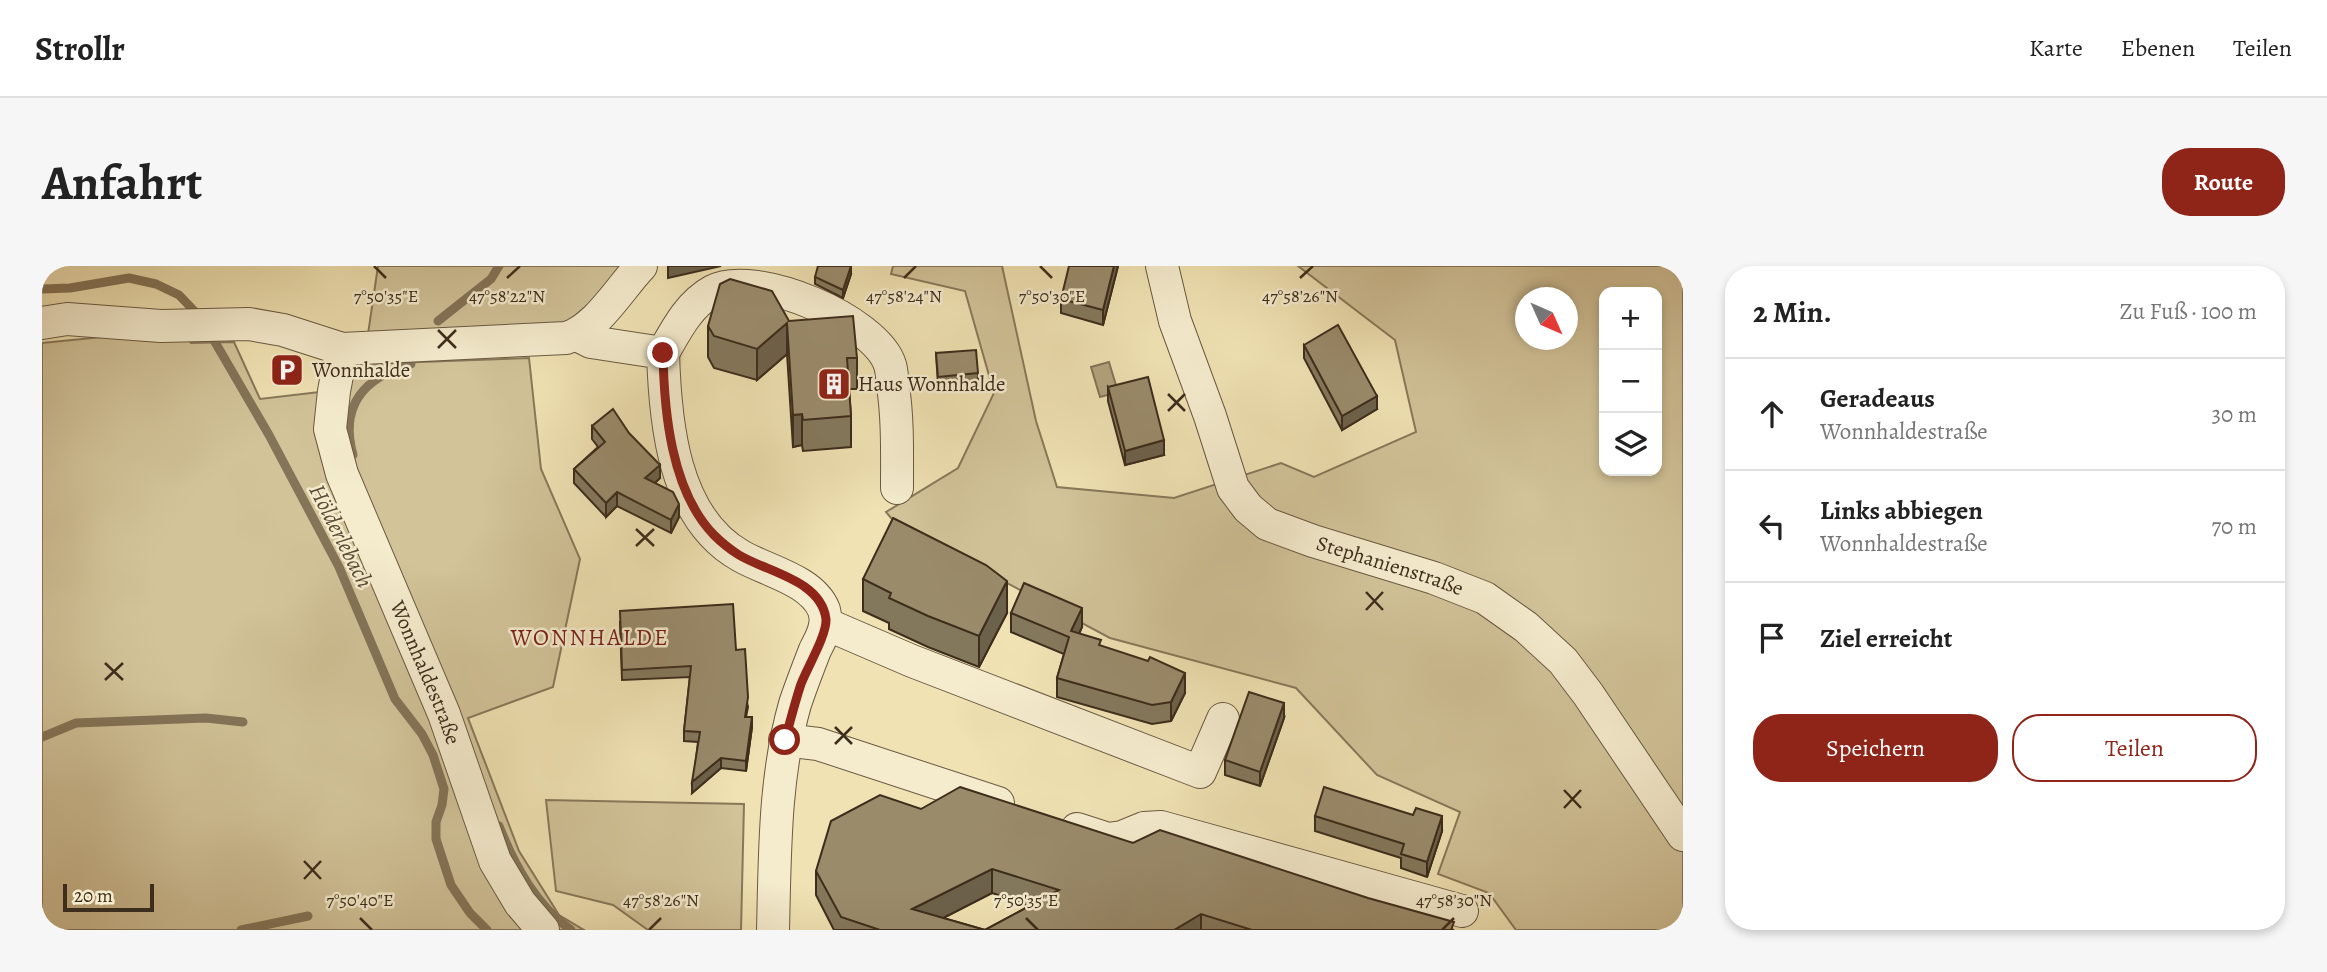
<!DOCTYPE html>
<html lang="de">
<meta charset="utf-8">
<style>
body{margin:0;font-family:Alegreya,serif;background:#f6f6f6;color:#222}
.controls{position:absolute;right:21px;top:21px;display:grid;overflow:hidden;border-radius:14px;box-shadow:0 4px 10px #0003}
.controls button{width:63px;height:63px;display:grid;place-items:center;padding:0;border:0;border-bottom:2px solid #e0e0e0;background:#fff;color:#222;font:35px sans-serif}
.compass{position:absolute;left:1473px;top:21px;width:63px;height:63px;border-radius:50%;background:#fff;box-shadow:0 4px 10px #0003;rotate:135deg}
.scale{position:absolute;left:21px;bottom:18px;width:91px;box-sizing:border-box;padding-left:7px;border:4px solid #3d2d1c;border-top:0;font-size:19px;line-height:24px;white-space:nowrap;color:#3d2d1c;-webkit-text-stroke:5px #f5ecce;paint-order:stroke}
.stop{position:absolute;width:21px;height:21px;margin:-16px;border:5px solid #8f2418;border-radius:50%;background:#fff}
.stop.end{background:#8f2418;border-color:#fff;box-shadow:0 2px 7px #0008}
.list{margin:0;padding:0;list-style:none}
h2{display:flex;justify-content:space-between;align-items:center;height:91px;margin:0;padding:0 28px;font-size:30px}
h2 small{font-size:23px;font-weight:400;color:#767676}
.list li{display:grid;grid-template-columns:46px 1fr auto;gap:21px;align-items:center;box-sizing:border-box;height:112px;padding:0 28px;border-top:2px solid #e0e0e0}
.list b{display:block;font-size:26px;white-space:nowrap}
.list p{margin:0;font-size:23px;white-space:nowrap;color:#767676}
.list em{font-size:23px;font-style:normal;color:#767676}
.actions{display:flex;gap:14px;padding:21px 28px}
.actions a{flex:1;padding:16px 0;border:2px solid #8f2418;border-radius:28px;text-align:center;font-size:24px;color:#8f2418}
.actions .main{background:#8f2418;color:#fff}
.icon{flex:none;width:38px;height:38px;fill:none;stroke:currentColor;stroke-width:2;stroke-linecap:round;stroke-linejoin:round}
.map{position:relative;flex:none;width:1641px;height:664px;overflow:hidden;border-radius:28px}
header{display:flex;align-items:center;gap:42px;box-sizing:border-box;height:98px;padding:0 35px;background:#fff;border-bottom:2px solid #e0e0e0}
header strong{font-size:33px}
nav{display:flex;gap:38px;margin-inline-start:auto;font-size:24px}
.intro{display:flex;align-items:center;justify-content:space-between;box-sizing:border-box;height:168px;padding:0 42px}
h1{margin:0;font-size:49px}
.button{padding:18px 32px;border-radius:28px;background:#8f2418;color:#fff;font-size:24px;font-weight:700}
main{display:flex;gap:42px;padding:0 42px}
aside{flex:1;background:#fff;border-radius:28px;box-shadow:0 4px 10px #0003}
.map>svg:first-child{display:block}
</style>
<header>
<strong>Strollr</strong>
<nav><a>Karte</a><a>Ebenen</a><a>Teilen</a></nav>
</header>
<div class="intro"><h1>Anfahrt</h1><a class="button">Route</a></div>
<main>
<div class="map">
<svg width="1641" height="664" viewBox="0 0 1641 664">
<rect width="100%" height="100%" fill="#f0e2b3"/>
<filter id="stains"><feTurbulence type="fractalNoise" baseFrequency=".00286" numOctaves="4"/><feColorMatrix values="0 0 0 0 .2 0 0 0 0 .09 0 0 0 0 .02 0 0 0 .5 -.17"/></filter>
<radialGradient id="worn" r=".72"><stop offset=".6" stop-color="#630" stop-opacity="0"/><stop offset="1" stop-color="#630" stop-opacity=".3"/></radialGradient>
<!-- green -->
<g fill="#d2c399" stroke="#88785a" stroke-width="2" fill-rule="evenodd">
<polygon points="336,0 591,0 513,67 326,68"/>
<path d="M851,0H960L994,155L1015,221L1132,232L1239,197L1272,211L1374,166L1353,74L1256,0H1641V664H1474L1447,627L1396,608L1418,546L1335,509L1254,422L1068,372L854,258L844,246L916,202L952,127L923,25L849,8ZM1562,26H1615V205H1562ZM1484,32H1526V74H1484Z"/>
<polygon points="140,63 149,77 192,76 218,133 303,123 323,98 487,92 499,203 538,293 511,421 426,452 477,585 517,649 542,664 0,664 0,77"/>
<polygon points="504,534 702,538 699,664 606,664 571,639 514,625"/>
</g>
<!-- water -->
<polygon fill="#b3a480" stroke="#847458" stroke-width="2" points="1067,96 1076,126 1058,131 1049,101"/>
<g fill="none" stroke-linecap="round" stroke-linejoin="round">
<!-- stream -->
<g stroke="#847458" stroke-width="9">
<polyline points="0,23 28,22 87,12 114,18 137,29 159,52"/>
<polyline points="396,55 449,13 457,0"/>
<polyline points="166,64 227,169 297,301 353,433 380,468 391,489 402,523 400,539 394,556 394,573 409,619 428,647 445,664"/>
<path d="M311,189C297,139 323,111 369,98"/>
<polyline points="0,471 34,457 164,452 201,456"/>
<path d="M457,560C473,600 494,639 529,664"/>
<polyline points="199,664 266,650"/>
</g>
<defs>
<g id="minor">
<path id="s1" d="M1120,0L1133,55L1168,150L1191,222L1206,242L1225,258L1271,275L1392,312L1443,332L1484,361L1521,395L1546,428L1641,569"/>
<path d="M0,57L25,53L119,60L207,58L241,64L300,83L524,72C554,64 578,22 599,0"/>
<path d="M535,69L549,76L621,87C623,156 631,252 699,290C725,305 770,314 782,344C783,348 784,355 783,359C782,368 777,376 773,384C766,402 759,420 753,438C732,512 733,588 731,664"/>
<path id="s2" d="M300,83L292,125L288,163L300,208L402,448L453,595L478,637L501,664"/>
<path d="M621,87C634,64 647,38 671,25C713,3 834,54 848,99C850,105 850,113 851,120C856,154 855,188 855,222"/>
<polyline points="784,358 870,395 1158,506 1181,453"/>
<polyline points="743,474 776,478 956,537"/>
<polyline points="1035,563 1066,573 1080,571 1102,562 1119,561 1420,645"/>
</g>
</defs>
<!-- minor casing -->
<use href="#minor" stroke="#6a5a42" stroke-width="34"/>
<!-- minor -->
<use href="#minor" stroke="#f5ecce" stroke-width="32"/>
</g>
<!-- wall -->
<g fill="#84785c" stroke="#3d2d1c" stroke-width="2" fill-rule="evenodd">
<polygon points="1076,0 1061,59 1019,47 1019,33"/>
<polygon points="809,8 801,32 773,18 773,11"/>
<polygon points="747,55 815,92 815,123 807,123 809,150 809,181 761,185 760,179 751,181 745,88 715,114 672,102 666,91 666,60"/>
<polygon points="1262,79 1335,143 1300,164 1262,92"/>
<polygon points="894,87 936,107 936,115 896,119"/>
<polygon points="1066,121 1122,189 1083,199 1066,135"/>
<polygon points="550,160 618,212 613,217 637,251 629,267 575,240 564,251 532,217 532,203 556,181 550,173"/>
<polygon points="821,313 965,347 937,401 886,381 847,363 847,357 821,345"/>
<polygon points="969,347 1040,361 1037,368 1143,427 1129,455 1110,458 1015,431 1015,412 1022,388 969,366"/>
<polygon points="578,356 694,384 706,441 704,451 710,461 704,505 679,502 650,527 656,476 642,475 642,465 648,411 580,414"/>
<polygon points="1242,452 1218,520 1183,509 1183,494"/>
<path d="M879,543L1091,577L1412,664H792L774,629V605ZM950,627L988,640L943,664L901,652Z"/>
<polygon points="1273,550 1400,565 1385,611 1359,602 1359,592 1273,565"/>
</g>
<!-- shaded-wall -->
<g fill="#6c614b" stroke="#3d2d1c" stroke-width="2">
<polygon points="626,0 679,0 626,12"/>
<polygon points="809,0 809,8 801,32 801,24"/>
<polygon points="1072,0 1076,0 1061,59 1061,44"/>
<polygon points="745,57 745,88 715,114 715,83"/>
<polygon points="1335,130 1335,143 1300,164 1300,150"/>
<polygon points="760,148 760,179 751,181 751,149"/>
<polygon points="1122,174 1122,189 1083,199 1083,185"/>
<polygon points="618,199 618,212 603,226 603,212"/>
<polygon points="575,226 575,240 564,251 564,237"/>
<polygon points="637,238 637,251 629,267 629,254"/>
<polygon points="965,315 965,347 937,401 937,370"/>
<polygon points="1040,342 1040,361 1029,384 1029,365"/>
<polygon points="1143,407 1143,427 1129,455 1129,436"/>
<polygon points="1242,437 1242,452 1218,520 1218,506"/>
<polygon points="710,451 710,461 704,505 704,495"/>
<polygon points="679,492 679,502 650,527 650,516"/>
<polygon points="1400,550 1400,565 1385,611 1385,596"/>
<polygon points="950,603 950,627 878,664 870,643"/>
<polygon points="1159,648 1159,664 1132,664"/>
</g>
<!-- building -->
<g fill="#9a8b6b" stroke="#3d2d1c" stroke-width="2" fill-rule="evenodd">
<polygon points="776,0 809,0 801,24 773,11"/>
<polygon points="1027,0 1072,0 1061,44 1019,33"/>
<polygon points="688,13 730,25 747,55 811,50 815,92 805,92 809,150 761,154 760,148 751,149 745,57 715,83 672,70 666,60 678,18"/>
<polygon points="1296,59 1335,130 1300,150 1262,79"/>
<polygon points="934,84 936,107 896,111 894,87"/>
<polygon points="1106,111 1122,174 1083,185 1066,121"/>
<polygon points="571,143 587,167 618,199 603,212 631,226 637,238 629,254 575,226 564,237 532,203 563,176 550,160"/>
<polygon points="851,252 944,299 965,315 937,370 886,350 847,332 849,327 821,313"/>
<polygon points="982,317 1040,342 1029,365 1059,374 1057,379 1106,395 1108,391 1143,407 1129,436 1110,439 1015,412 1027,371 969,347"/>
<polygon points="691,338 694,384 703,383 706,431 703,451 710,451 704,495 679,492 650,516 658,466 642,465 649,400 580,404 578,345"/>
<polygon points="1207,426 1242,437 1218,506 1183,494"/>
<path d="M918,521L1091,577L1118,564L1326,632L1412,656L1409,664H1210L1159,648L1132,664H838L799,651L774,605L789,555L838,529L879,543ZM950,603L1017,624L943,664L870,643Z"/>
<polygon points="1282,521 1371,549 1374,542 1400,550 1385,596 1359,588 1362,578 1273,550"/>
</g>
<g fill="none" stroke-linecap="round" stroke-linejoin="round">
<!-- route -->
<path stroke="#8f2418" stroke-width="9" d="M621,87C622,145 629,225 672,269C679,276 689,284 697,289C725,306 779,314 784,353C785,369 765,402 759,418C753,436 748,456 743,474"/>
</g>
<!-- ticks -->
<path fill="none" stroke="#3d2d1c" stroke-width="2.5" d="M332,0L344,12M998,0L1010,12M465,12L478,0M862,12L874,0M1258,12L1271,0M396,64L414,82M396,82L414,64M1126,128L1143,145M1126,145L1143,128M594,263L612,280M594,280L612,263M1324,326L1341,344M1324,344L1341,326M63,397L81,414M63,414L81,397M793,461L810,478M793,478L810,461M1522,524L1539,542M1522,542L1539,524M262,595L279,613M262,613L279,595M318,652L330,664M984,652L996,664M607,664L619,652M1400,664L1412,652"/>
<!-- icons -->
<defs>
<symbol id="parking-square" viewBox="-11 -11 22 22"><rect x="-9" y="-9" width="18" height="18" rx="4" fill="#8f2418" stroke="#f5ecce"/><path d="M-3.5-5.5H1a3.5 3.5 0 0 1 0 7H-1V5.5H-3.5ZM-1-3.4V-.6H.8a1.4 1.4 0 0 0 0-2.8Z" fill="#fff"/></symbol>
<symbol id="building-square" viewBox="-11 -11 22 22"><rect x="-9" y="-9" width="18" height="18" rx="4" fill="#8f2418" stroke="#f5ecce"/><path d="M-4-6H4V6H1V3H-1V6H-4ZM-2.5-4.3h1.7v1.8h-1.7ZM.8-4.3h1.7v1.8H.8ZM-2.5-1h1.7V.8h-1.7ZM.8-1h1.7V.8H.8Z" fill="#fff"/></symbol>
</defs>
<g fill-rule="evenodd">
<use href="#parking-square" x="226" y="85" width="38" height="38"/>
<use href="#building-square" x="773" y="99" width="38" height="38"/>
</g>
<g text-anchor="middle" dominant-baseline="central" stroke-width="5" stroke-linejoin="round" paint-order="stroke">
<!-- poi labels -->
<g font-size="21" fill="#3d2d1c" stroke="#f5ecce" text-anchor="start">
<text x="270" y="104">Wonnhalde</text>
<text x="816" y="118">Haus Wonnhalde</text>
</g>
<!-- street labels -->
<g font-size="21" fill="#3d2d1c" stroke="#f5ecce">
<text stroke="none"><textPath href="#s1" startOffset="413">Stephanienstraße</textPath></text>
<text stroke="none"><textPath href="#s2" startOffset="343">Wonnhaldestraße</textPath></text>
</g>
<!-- water labels -->
<g font-size="23" font-style="italic" fill="#5a4b35" stroke="#f5ecce">
<text transform="translate(299 270) rotate(63)">Hölderlebach</text>
</g>
<!-- neighbourhood labels -->
<g font-size="23" letter-spacing="2" fill="#7a1f14" stroke="#f5ecce">
<text x="548" y="371">WONNHALDE</text>
</g>
</g>
<g font-size="18" text-anchor="middle" fill="#3d2d1c" stroke="#f5ecce" stroke-width="5" stroke-linejoin="round" paint-order="stroke">
<text x="344" y="36">7°50'35"E</text>
<text x="465" y="36">47°58'22"N</text>
<text x="862" y="36">47°58'24"N</text>
<text x="1010" y="36">7°50'30"E</text>
<text x="1258" y="36">47°58'26"N</text>
<text x="318" y="640">7°50'40"E</text>
<text x="619" y="640">47°58'26"N</text>
<text x="984" y="640">7°50'35"E</text>
<text x="1412" y="640">47°58'30"N</text>
</g>
<rect width="100%" height="100%" filter="url(#stains)"/>
<rect width="100%" height="100%" fill="url(#worn)"/>
</svg>
<div class="controls">
<button>+</button>
<button>−</button>
<button><svg class="icon" aria-label="layers" viewBox="0 0 24 24"><path d="M12 4l9 5-9 5-9-5zM3 14l9 5 9-5"/></svg></button>
</div>
<svg class="compass" viewBox="-18 -18 36 36"><path d="M0-13l5 13h-10z" fill="#e53935"/><path d="M0 13l5-13h-10z" fill="#767676"/></svg>
<div class="scale">20 m</div>
<div class="stop" style="left:743px;top:474px"></div>
<div class="stop end" style="left:621px;top:87px"></div>
</div>
<aside>
<h2>2 Min.<small>Zu Fuß · 100 m</small></h2>
<ul class="list">
<li><svg class="icon" aria-label="ahead" viewBox="0 0 24 24"><path d="M12 20V5M6 11l6-6 6 6"/></svg><div><b>Geradeaus</b><p>Wonnhaldestraße</p></div><em>30 m</em></li>
<li><svg class="icon" aria-label="left" viewBox="0 0 24 24"><path d="M17 20v-9H6M10 6l-5 5 5 5"/></svg><div><b>Links abbiegen</b><p>Wonnhaldestraße</p></div><em>70 m</em></li>
<li><svg class="icon" aria-label="arrive" viewBox="0 0 24 24"><path d="M6 21V4h12l-3 4 3 4H6"/></svg><div><b>Ziel erreicht</b></div></li>
</ul>
<div class="actions"><a class="main">Speichern</a><a>Teilen</a></div>
</aside>
</main>
